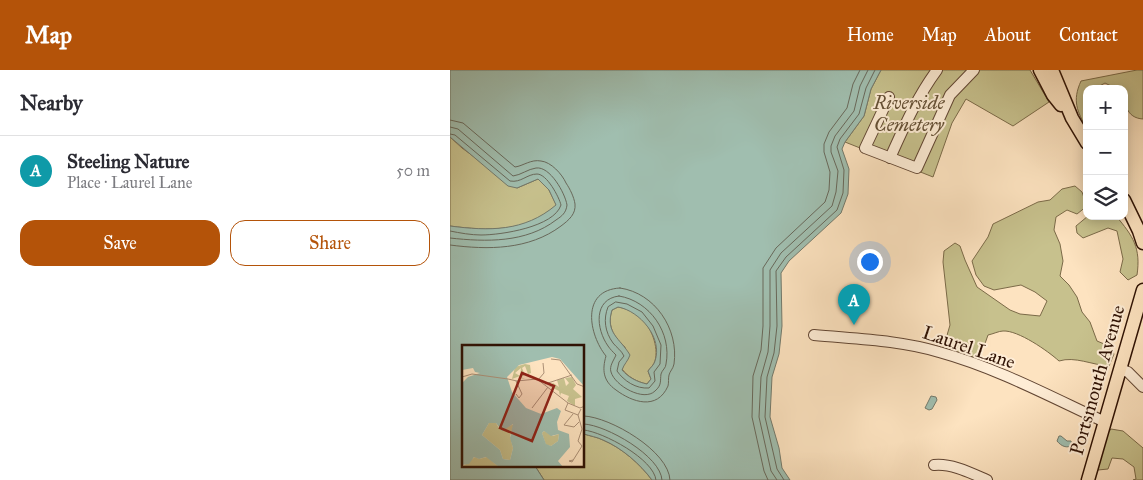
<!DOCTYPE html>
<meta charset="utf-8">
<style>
body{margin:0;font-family:"IM FELL Great Primer",serif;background:#f2f2f3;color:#2b2b33}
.controls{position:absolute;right:15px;top:15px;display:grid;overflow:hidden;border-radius:10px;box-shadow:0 2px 12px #0003}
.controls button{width:45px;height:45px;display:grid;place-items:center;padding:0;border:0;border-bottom:1px solid #e1e1e2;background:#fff;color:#2b2b33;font:25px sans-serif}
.you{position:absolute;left:419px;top:191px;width:18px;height:18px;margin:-12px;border:4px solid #fff;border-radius:50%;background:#1a73e8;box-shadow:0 0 0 8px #1a73e833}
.badge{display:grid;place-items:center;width:32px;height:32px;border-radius:50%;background:#b45309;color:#fff;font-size:16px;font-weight:700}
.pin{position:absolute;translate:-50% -41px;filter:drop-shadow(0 1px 2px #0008)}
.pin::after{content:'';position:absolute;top:26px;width:18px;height:15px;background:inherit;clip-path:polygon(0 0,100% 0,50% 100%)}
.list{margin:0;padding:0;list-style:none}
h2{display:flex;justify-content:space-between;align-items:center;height:65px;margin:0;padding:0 20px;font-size:21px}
h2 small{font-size:16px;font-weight:400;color:#7c7c81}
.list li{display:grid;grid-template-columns:32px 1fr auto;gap:15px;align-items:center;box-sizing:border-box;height:70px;padding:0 20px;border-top:1px solid #e1e1e2}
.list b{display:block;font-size:19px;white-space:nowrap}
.list p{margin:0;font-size:16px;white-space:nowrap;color:#7c7c81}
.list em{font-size:16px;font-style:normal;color:#7c7c81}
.actions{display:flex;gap:10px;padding:15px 20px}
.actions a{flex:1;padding:11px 0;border:1px solid #b45309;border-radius:15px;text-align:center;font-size:18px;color:#b45309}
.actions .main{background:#b45309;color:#fff}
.icon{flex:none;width:28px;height:28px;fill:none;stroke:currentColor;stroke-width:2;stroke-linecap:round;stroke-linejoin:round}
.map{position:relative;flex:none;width:693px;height:410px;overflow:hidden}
header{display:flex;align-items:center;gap:30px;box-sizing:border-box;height:70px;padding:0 25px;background:#b45309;color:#fff}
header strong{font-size:24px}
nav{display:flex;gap:28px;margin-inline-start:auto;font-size:18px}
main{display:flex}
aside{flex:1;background:#fff}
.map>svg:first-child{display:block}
</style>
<header>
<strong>Map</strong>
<nav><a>Home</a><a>Map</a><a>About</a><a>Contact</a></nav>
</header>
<main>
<aside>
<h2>Nearby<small></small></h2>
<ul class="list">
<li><span class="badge" style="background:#0f9aa8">A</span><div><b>Steeling Nature</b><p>Place · Laurel Lane</p></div><em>50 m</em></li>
</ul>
<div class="actions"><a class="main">Save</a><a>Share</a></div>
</aside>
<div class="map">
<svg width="693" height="410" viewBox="0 0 693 410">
<rect width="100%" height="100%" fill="#fde3c0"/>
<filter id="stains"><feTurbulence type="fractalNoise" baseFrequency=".004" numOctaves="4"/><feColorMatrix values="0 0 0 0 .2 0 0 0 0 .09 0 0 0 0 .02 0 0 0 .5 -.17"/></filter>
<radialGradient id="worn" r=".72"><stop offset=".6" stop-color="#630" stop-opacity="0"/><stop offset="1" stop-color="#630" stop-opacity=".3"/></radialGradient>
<!-- green -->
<g fill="#c7c18d" stroke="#7b6a48">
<polygon points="431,0 580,0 599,32 563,56 516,29 502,53 483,107 395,72 414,46 421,19"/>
<path d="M687,0H693V49C676,48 674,33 674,19H667L655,13L644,19H637V59C627,41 622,31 631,11Z"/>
<path d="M0,67L12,78L67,118L88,109L99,120L107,136C102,139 97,144 91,147C65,162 29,160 0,156Z"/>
<path d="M625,116L632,122L637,136L627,144L617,140L606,147L604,160L610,174L613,191L610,206L619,215L627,227L632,242L640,252L647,271L659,276L664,284L659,296C642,295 625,286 609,291C598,281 568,260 553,261C549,261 543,264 538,265L532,282L522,290L493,279L500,255L493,192L494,181L505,173L510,176L515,190L527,217L560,240L570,244L590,246L597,231L585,222L571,215L544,220L534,216L526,205L522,191L538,167L543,154L588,132L600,130L612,119Z"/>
<path d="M638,146H666C683,166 691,178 687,205L678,210L670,202L673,189L667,161L658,158L633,168L627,163L626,156Z"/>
<path d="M168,237C175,238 185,242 190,247C201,256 209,277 205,291C204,295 200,298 198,301L201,309L197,314C187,312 178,307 172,299L174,294L175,277C163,267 157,255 162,240Z"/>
<path d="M661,359L673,361L693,378V410H683L686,409L684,397L673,389L662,388L658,399L648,400C644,386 652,370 661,359Z"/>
<path d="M134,364C140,366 147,367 153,370C172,378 190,394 202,410H94L85,396H134Z"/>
</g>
<!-- water -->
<g fill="#a0beaf" stroke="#73796b" fill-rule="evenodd">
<path d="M0,0H431L421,19L414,46L395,72L392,79L399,99L398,124L391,143L339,191L331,203L332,256L329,284L322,307L320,347L329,378L332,398L340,410H202C190,394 172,378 153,370C147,367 140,366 134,364V276H14V396H85L94,410H0V156C39,161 74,162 106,135L99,120L88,109L67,118L58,116L0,67ZM168,237C190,241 213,268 205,291C204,295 200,298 198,301L201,309L197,314C187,312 178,307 172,300C174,294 178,291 180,285C170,268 155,263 162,240Z"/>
<polygon points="481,326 486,327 487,330 482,339 479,340 475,338"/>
<path d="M609,366H611L617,371H621L622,375C617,379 611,376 607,371Z"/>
</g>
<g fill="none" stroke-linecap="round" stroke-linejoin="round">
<!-- shore -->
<g stroke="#68685a" stroke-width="1">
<path d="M0,50L13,53L65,97C73,96 81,89 91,91C101,92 112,104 116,113C120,119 124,127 125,134C126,144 119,150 111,156C79,180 38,180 0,175"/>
<path d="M0,57L8,59L63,106C71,105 78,99 86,98C100,96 115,123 117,135C116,143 112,146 106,150C76,173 36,172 0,168"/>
<path d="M0,64L5,65L60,111C71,113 77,104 87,104C97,104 109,127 111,135C104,157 51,165 31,165C21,165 10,163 0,161"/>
<path d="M170,218C205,223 229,259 224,294C223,299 220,301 219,305C218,309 219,312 218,316C207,341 182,332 166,320C153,311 152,300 156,286C139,265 130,220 170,218Z"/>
<path d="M169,226C200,231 222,263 216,294C216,298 212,300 211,304C210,311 212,315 205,321C194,332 165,316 161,302C159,296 164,290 166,285C163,282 160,279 158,276C146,259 143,229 169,226Z"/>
<path d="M166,232L177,234L192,242L203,256L211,275L210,294L204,302L205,311L199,318C186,319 174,311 167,301L169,292L174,286C171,280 167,278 163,273C155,262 153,249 158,237Z"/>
<path d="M134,346C160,347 219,381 220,410"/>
<path d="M134,354C156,355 211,386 212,410"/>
<path d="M134,360C153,362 204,389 206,410"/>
<polyline points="318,410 314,401 302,347 303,306 311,280 313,256 313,198 326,178 375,132 379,120 380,102 374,82 374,74 379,62 397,38 403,14 410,0"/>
<polyline points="327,410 321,401 309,347 311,307 318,282 320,256 320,200 331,183 382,136 386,122 388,101 381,82 381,76 385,66 404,41 410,16 418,0"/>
<polyline points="334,410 327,399 315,347 317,307 324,283 327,256 326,201 336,187 387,140 393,123 394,100 387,77 390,69 409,44 416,18 425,0"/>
</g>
<defs>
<g id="minor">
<polyline points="439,27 415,78 467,98 500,25 524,0"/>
<path d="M440,88C454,57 467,27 487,0"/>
<path d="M364,265C406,269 449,270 489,282C547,298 601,327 655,352"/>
<polyline points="670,299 678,302 693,317"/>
<path d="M484,395C501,393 521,403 537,410"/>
</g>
<g id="major">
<polyline points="590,0 603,25 611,35"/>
<polyline points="602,0 622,48 637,73"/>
<polyline points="674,130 689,161 693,173"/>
<polyline points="638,410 693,220"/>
</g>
</defs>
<!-- minor casing -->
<use href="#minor" stroke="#624633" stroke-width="12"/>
<!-- major casing -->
<use href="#major" stroke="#2f1204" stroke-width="15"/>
<!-- minor -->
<use href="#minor" stroke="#feedd6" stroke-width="10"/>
<!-- major -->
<use href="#major" stroke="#fde3c0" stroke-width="12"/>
</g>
<g text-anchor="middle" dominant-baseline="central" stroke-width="4" stroke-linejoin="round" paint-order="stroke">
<!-- park labels -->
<g font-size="19" font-style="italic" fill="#644f34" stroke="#feedd6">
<text x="459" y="32">Riverside<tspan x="459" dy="22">Cemetery</tspan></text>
</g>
<!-- street labels -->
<g font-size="19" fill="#2f1204" stroke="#feedd6">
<text transform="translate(519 277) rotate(19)">Laurel Lane</text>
<text transform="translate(647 310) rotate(-74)">Portsmouth Avenue</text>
</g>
</g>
<!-- overview -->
<g transform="translate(12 275)">
<rect width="122" height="122" fill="#fde3c0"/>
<path d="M63,19L68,20L69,28L66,29L63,21L60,23L63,30L59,32L63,34L58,33L59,23L53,28L58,31L50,34L53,22ZM110,32L114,40L111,44L120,52L113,54V61L105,56L107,51L99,48L98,51L97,46L87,41L91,38L97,42L95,35L102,33L104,41L107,38L103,33ZM27,78H34L38,85L52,79L48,91L51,103L48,115L41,114L38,105L20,90ZM82,86L91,91L97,89L96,96L89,101L84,100L80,88ZM13,112L17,114L25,112L37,122H0Z" fill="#c7c18d"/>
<path d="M0,0H122V41L98,14L90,12L57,20L45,32L50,47L64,63L79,69L95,63L99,66L95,77L96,85L107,89L108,102L96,116L101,122H37L24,112L17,114L12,112L7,119L0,120V38L6,32L18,28L13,27L11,23L0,25ZM27,78H34L40,86L51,79L48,93L51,103L48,115L41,114L38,105L20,90ZM82,86L89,91L97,89L96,96L89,101L84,99L80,88Z" fill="#a0beaf" fill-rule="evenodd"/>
<path fill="none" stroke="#a0beaf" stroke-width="2.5" d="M0,14L108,0"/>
<path fill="none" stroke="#ab8f75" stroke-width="1" d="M89,14L98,15L115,39L123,42M0,32L10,29L46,34M46,34L55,36L75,34L106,58L118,63L123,61M76,35L82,28L81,18M83,39L110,30M54,49L57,53L60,49L54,36M106,58L103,65L116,70M70,63L86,42M111,69L102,80L112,82L117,77M111,115L107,116L110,117L120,101L116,96L120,84L116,70L119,64"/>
<path fill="#8f2418" fill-opacity="0.15" stroke="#8f2418" stroke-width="2.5" d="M60,28L92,41L70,96L38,83Z"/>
<rect width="122" height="122" fill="none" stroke="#2f1204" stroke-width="2.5"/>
</g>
<rect width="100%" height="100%" filter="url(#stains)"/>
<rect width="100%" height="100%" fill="url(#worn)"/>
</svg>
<div class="controls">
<button>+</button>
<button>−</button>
<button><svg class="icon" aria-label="layers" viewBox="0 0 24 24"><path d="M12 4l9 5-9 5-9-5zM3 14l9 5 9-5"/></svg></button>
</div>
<div class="you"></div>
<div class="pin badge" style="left:404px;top:255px;background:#0f9aa8">A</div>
</div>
</main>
